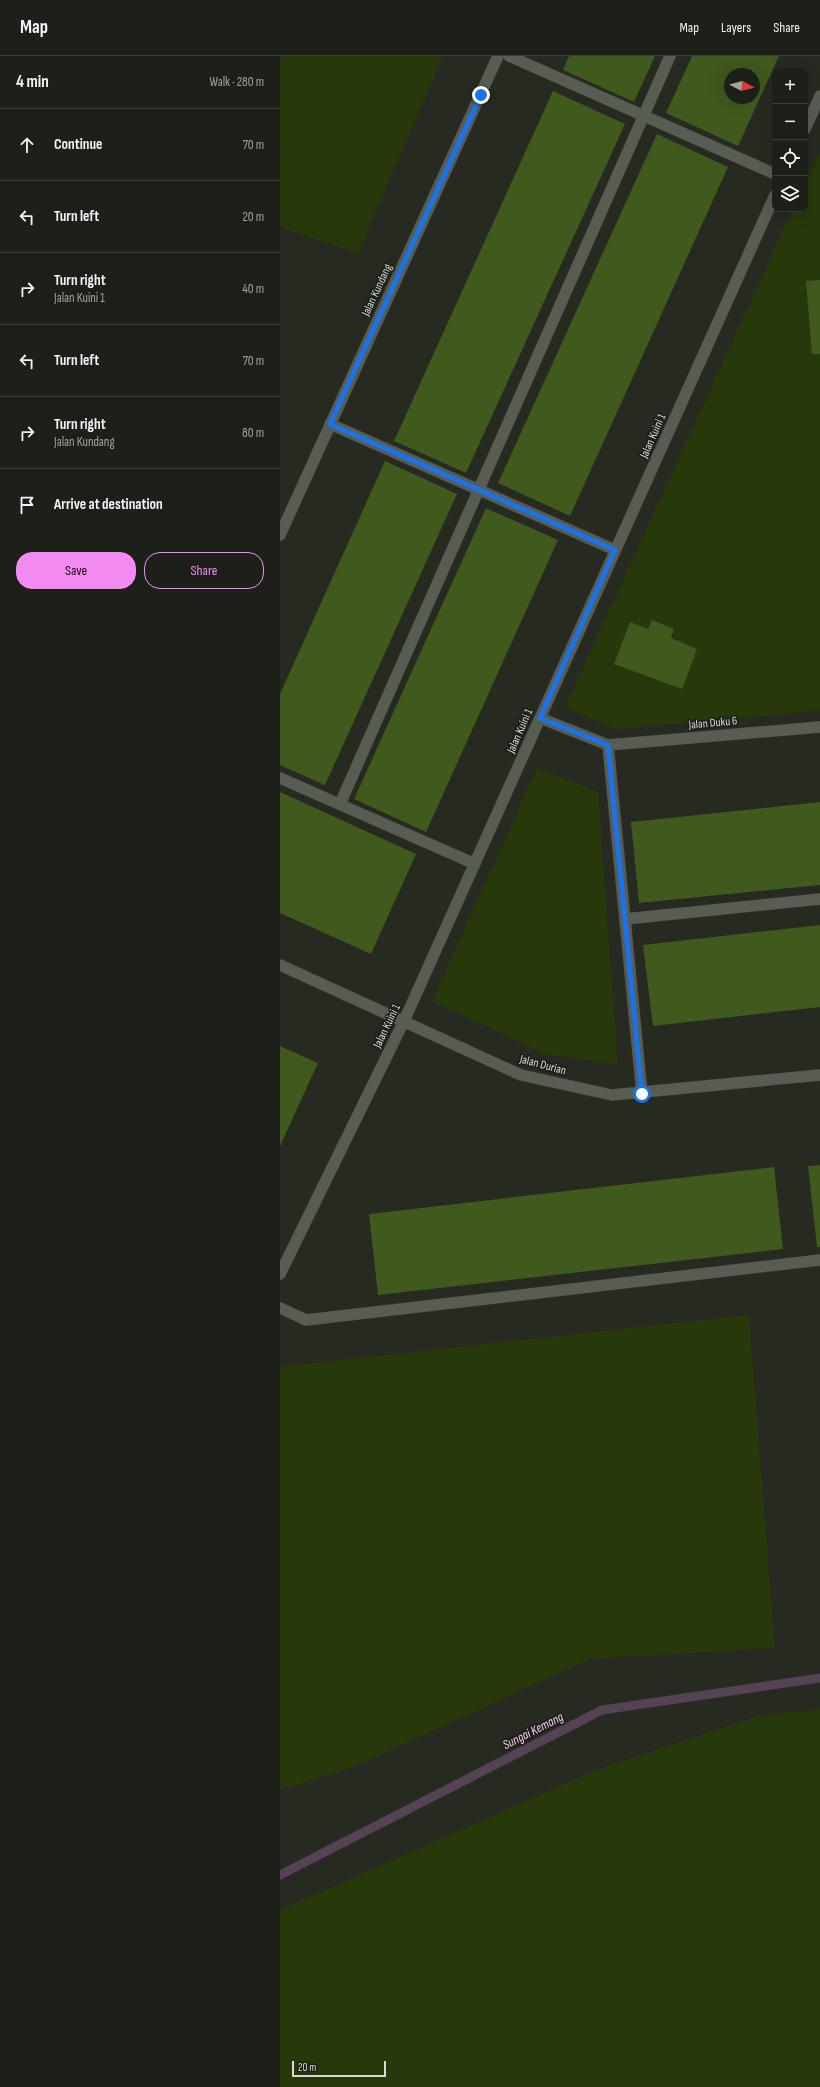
<!DOCTYPE html>
<meta charset="utf-8">
<style>
body{margin:0;font-family:"Sofia Sans Condensed",sans-serif;background:#292d26;color:#f1f3f6}
.controls{position:absolute;right:12px;top:12px;display:grid;overflow:hidden;border-radius:8px;box-shadow:0 4px 16px #0002}
.controls button{width:36px;height:36px;display:grid;place-items:center;padding:0;border:0;border-bottom:1px solid #3a3e38;background:#1c2019;color:#f1f3f6;font:20px sans-serif}
.compass{position:absolute;left:444px;top:12px;width:36px;height:36px;border-radius:50%;background:#1c2019;box-shadow:0 4px 16px #0002;rotate:97deg}
.scale{position:absolute;left:12px;bottom:10px;width:94px;box-sizing:border-box;padding-left:4px;border:2px solid #d7d9d4;border-top:0;font-size:11px;line-height:14px;white-space:nowrap;color:#d7d9d4;-webkit-text-stroke:3px #1c2018;paint-order:stroke}
.stop{position:absolute;width:12px;height:12px;margin:-9px;border:3px solid #1a73e8;border-radius:50%;background:#fff}
.stop.end{background:#1a73e8;border-color:#fff;box-shadow:0 1px 4px #0008}
.list{margin:0;padding:0;list-style:none}
h2{display:flex;justify-content:space-between;align-items:center;height:52px;margin:0;padding:0 16px;font-size:17px}
h2 small{font-size:13px;font-weight:400;color:#a0a3a2}
.list li{display:grid;grid-template-columns:26px 1fr auto;gap:12px;align-items:center;box-sizing:border-box;height:72px;padding:0 16px;border-top:1px solid #3a3e38}
.list b{display:block;font-size:15px;white-space:nowrap}
.list p{margin:0;font-size:13px;white-space:nowrap;color:#a0a3a2}
.list em{font-size:13px;font-style:normal;color:#a0a3a2}
.actions{display:flex;gap:8px;padding:12px 16px}
.actions a{flex:1;padding:9px 0;border:1px solid #f38af1;border-radius:16px;text-align:center;font-size:14px;color:#f38af1}
.actions .main{background:#f38af1;color:#111}
.icon{flex:none;width:22px;height:22px;fill:none;stroke:currentColor;stroke-width:2;stroke-linecap:round;stroke-linejoin:round}
.map{position:relative;flex:none;width:540px;height:2031px;overflow:hidden}
header{display:flex;align-items:center;gap:24px;box-sizing:border-box;height:56px;padding:0 20px;background:#1c2019;border-bottom:1px solid #3a3e38}
header strong{font-size:19px}
nav{display:flex;gap:22px;margin-inline-start:auto;font-size:14px}
main{display:flex}
aside{flex:1;background:#1c2019}
.map>svg:first-child{display:block}
</style>
<header>
<strong>Map</strong>
<nav><a>Map</a><a>Layers</a><a>Share</a></nav>
</header>
<main>
<aside>
<h2>4 min<small>Walk · 280 m</small></h2>
<ul class="list">
<li><svg class="icon" aria-label="ahead" viewBox="0 0 24 24"><path d="M12 20V5M6 11l6-6 6 6"/></svg><div><b>Continue</b></div><em>70 m</em></li>
<li><svg class="icon" aria-label="left" viewBox="0 0 24 24"><path d="M17 20v-9H6M10 6l-5 5 5 5"/></svg><div><b>Turn left</b></div><em>20 m</em></li>
<li><svg class="icon" aria-label="right" viewBox="0 0 24 24"><path d="M7 20v-9h11M14 6l5 5-5 5"/></svg><div><b>Turn right</b><p>Jalan Kuini 1</p></div><em>40 m</em></li>
<li><svg class="icon" aria-label="left" viewBox="0 0 24 24"><path d="M17 20v-9H6M10 6l-5 5 5 5"/></svg><div><b>Turn left</b></div><em>70 m</em></li>
<li><svg class="icon" aria-label="right" viewBox="0 0 24 24"><path d="M7 20v-9h11M14 6l5 5-5 5"/></svg><div><b>Turn right</b><p>Jalan Kundang</p></div><em>80 m</em></li>
<li><svg class="icon" aria-label="arrive" viewBox="0 0 24 24"><path d="M6 21V4h12l-3 4 3 4H6"/></svg><div><b>Arrive at destination</b></div></li>
</ul>
<div class="actions"><a class="main">Save</a><a>Share</a></div>
</aside>
<div class="map">
<svg width="540" height="2031" viewBox="0 0 540 2031">
<rect width="100%" height="100%" fill="#262a21"/>
<!-- green -->
<g fill="#27390b">
<polygon points="0,0 163,0 78,197 0,171"/>
<polygon points="540,95 540,655 335,673 285,651 513,153 525,153 525,127"/>
<polygon points="257,712 318,736 338,1009 265,998 152,945"/>
<polygon points="469,1259 495,1592 310,1603 76,1710 0,1734 0,1311"/>
<polygon points="540,1653 540,2031 0,2031 0,1854 316,1714 478,1660"/>
</g>
<g fill="none" stroke-linecap="round" stroke-linejoin="round">
<!-- stream -->
<polyline stroke="#554255" stroke-width="9" points="0,1819 322,1654 540,1622"/>
</g>
<!-- building -->
<g fill="#40591c" fill-rule="evenodd">
<polygon points="289,0 375,0 354,46 283,14"/>
<path d="M412,0H499L458,90L386,57ZM450,18H474V42H450Z"/>
<polygon points="273,35 345,68 186,417 114,385"/>
<polygon points="377,78 448,111 290,460 218,427"/>
<polygon points="540,224 540,298 532,298 526,225"/>
<polygon points="105,405 177,438 45,729 0,709 0,638"/>
<polygon points="206,452 278,484 146,776 74,743"/>
<polygon points="372,564 394,573 391,582 417,593 402,633 334,608 350,566 368,573"/>
<polygon points="0,736 136,798 91,898 0,857"/>
<polygon points="540,746 540,829 359,847 351,766"/>
<polygon points="540,869 540,951 373,970 363,889"/>
<polygon points="0,990 38,1007 0,1090"/>
<polygon points="540,1109 540,1191 537,1191 528,1110"/>
<polygon points="494,1111 503,1193 98,1239 89,1158"/>
</g>
<g fill="none" stroke-linecap="round" stroke-linejoin="round">
<defs>
<g id="service">
<polyline points="229,0 495,118"/>
<polyline points="50,368 335,494"/>
<polyline points="328,689 362,1038"/>
<polyline points="0,722 195,808"/>
<polyline points="60,748 390,0"/>
<polyline points="345,863 540,843"/>
<polyline points="0,1252 26,1264 540,1204"/>
</g>
<g id="minor">
<polyline points="525,73 540,40"/>
<polyline points="0,479 218,0"/>
<polyline points="260,662 328,689 540,671"/>
<polyline points="0,909 241,1019 332,1039 540,1019"/>
<polyline points="0,1218 124,965 495,139"/>
</g>
</defs>
<!-- service casing -->
<use href="#service" stroke="#43463f" stroke-width="12"/>
<!-- minor casing -->
<use href="#minor" stroke="#43463f" stroke-width="12"/>
<!-- service -->
<use href="#service" stroke="#585d53" stroke-width="11"/>
<!-- minor -->
<use href="#minor" stroke="#585d53" stroke-width="11"/>
</g>
<g fill="none" stroke-linecap="round" stroke-linejoin="round">
<!-- route -->
<polyline stroke="#1a73e8" stroke-width="5" points="201,39 50,368 335,494 260,662 328,689 362,1038"/>
</g>
<g text-anchor="middle" dominant-baseline="central" stroke-width="3.5" stroke-linejoin="round" paint-order="stroke">
<!-- street labels -->
<g font-size="12" fill="#d7d9d4" stroke="#1c2018">
<text transform="translate(97 234) rotate(-65)">Jalan Kundang</text>
<text transform="translate(373 380) rotate(-66)">Jalan Kuini 1</text>
<text transform="translate(433 667) rotate(-5)">Jalan Duku 6</text>
<text transform="translate(240 675) rotate(-66)">Jalan Kuini 1</text>
<text transform="translate(107 970) rotate(-64)">Jalan Kuini 1</text>
<text transform="translate(263 1009) rotate(15)">Jalan Durian</text>
</g>
<!-- water labels -->
<g font-size="13" font-style="italic" fill="#fec5fc" stroke="#1c2018">
<text transform="translate(253 1675) rotate(-27)">Sungai Kemang</text>
</g>
</g>
</svg>
<div class="controls">
<button>+</button>
<button>−</button>
<button><svg class="icon" aria-label="locate" viewBox="0 0 24 24"><circle cx="12" cy="12" r="6"/><path d="M12 2v4M12 18v4M2 12h4M18 12h4"/></svg></button>
<button><svg class="icon" aria-label="layers" viewBox="0 0 24 24"><path d="M12 4l9 5-9 5-9-5zM3 14l9 5 9-5"/></svg></button>
</div>
<svg class="compass" viewBox="-18 -18 36 36"><path d="M0-13l5 13h-10z" fill="#e53935"/><path d="M0 13l5-13h-10z" fill="#a0a3a2"/></svg>
<div class="scale">20 m</div>
<div class="stop" style="left:362px;top:1038px"></div>
<div class="stop end" style="left:201px;top:39px"></div>
</div>
</main>
